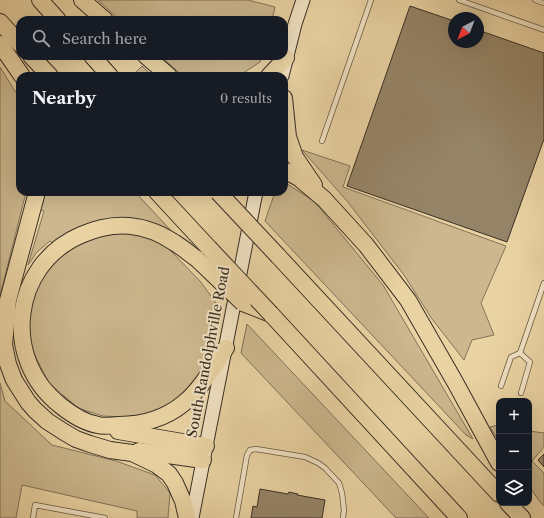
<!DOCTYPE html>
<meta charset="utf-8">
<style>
body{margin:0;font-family:"Libre Caslon Text",serif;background:#20242c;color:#f1f3f6}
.controls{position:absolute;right:12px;bottom:12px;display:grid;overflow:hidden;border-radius:8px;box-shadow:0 4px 16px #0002}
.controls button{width:36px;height:36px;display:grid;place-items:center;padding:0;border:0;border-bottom:1px solid #363941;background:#171b24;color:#f1f3f6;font:20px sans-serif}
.compass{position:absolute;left:448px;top:12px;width:36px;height:36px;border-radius:50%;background:#171b24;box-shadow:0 4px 16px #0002;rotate:222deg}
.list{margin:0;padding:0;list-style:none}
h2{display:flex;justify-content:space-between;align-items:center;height:52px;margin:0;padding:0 16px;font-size:17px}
h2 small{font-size:13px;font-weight:400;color:#9ea1a6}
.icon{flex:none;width:22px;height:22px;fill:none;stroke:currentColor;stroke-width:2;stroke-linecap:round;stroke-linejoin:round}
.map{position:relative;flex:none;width:544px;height:518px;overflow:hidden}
.search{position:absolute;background:#171b24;box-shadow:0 4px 16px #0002;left:16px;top:16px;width:272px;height:44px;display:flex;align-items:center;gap:10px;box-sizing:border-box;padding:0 14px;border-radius:12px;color:#9ea1a6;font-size:15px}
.panel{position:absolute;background:#171b24;box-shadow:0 4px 16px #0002;left:16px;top:72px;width:272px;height:124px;border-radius:12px}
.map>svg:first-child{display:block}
</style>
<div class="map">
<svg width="544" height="518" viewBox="0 0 544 518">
<rect width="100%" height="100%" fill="#ead3a3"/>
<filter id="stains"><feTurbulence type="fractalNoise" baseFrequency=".005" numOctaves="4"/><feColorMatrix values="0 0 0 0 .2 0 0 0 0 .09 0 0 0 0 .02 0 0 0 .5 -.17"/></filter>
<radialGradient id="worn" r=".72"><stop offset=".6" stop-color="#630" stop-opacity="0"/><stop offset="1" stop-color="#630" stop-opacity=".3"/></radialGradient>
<!-- green -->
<g fill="#ccb78e" stroke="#82735a">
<polygon points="98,0 248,0 275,7 272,20 120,20"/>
<polygon points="160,56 262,56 260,62 239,76 183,76"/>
<polygon points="142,66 152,76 138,76 135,73"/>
<polygon points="0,67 20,99 20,192 26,192 0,296"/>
<polygon points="302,150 350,166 343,187 506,246 481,303 494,335 472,340 464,360 432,319 404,275 347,201"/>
<polygon points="284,182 314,201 383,285 473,439 466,435 265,221 275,192 284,192"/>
<polygon points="45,192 135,192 176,236 146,223 54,244 50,241 37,252 28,265 44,211 40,210"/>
<polygon points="124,233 146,236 167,247 200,281 219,307 212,345 200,377 173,404 150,414 126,417 103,416 78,408 49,383 34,354 29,339 30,302 39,281 55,260 75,244 99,235"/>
<polygon points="247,324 429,518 396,518 241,353"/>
<polygon points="0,383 5,401 52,445 116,461 155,475 170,493 168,518 137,518 137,511 22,485 16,518 0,518"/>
<polygon points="499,425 499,441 490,427"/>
<polygon points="529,431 544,433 544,447 532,461 544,473 544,506 540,502 529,486"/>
</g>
<!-- building -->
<g fill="#958467" stroke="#382f25">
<polygon points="410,6 454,21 454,42 478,42 478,30 544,53 544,139 507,242 347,186"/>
<polygon points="544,454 544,467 538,460"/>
<polygon points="260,489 288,494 289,492 298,494 297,495 325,500 322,518 251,518 253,506 257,507"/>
</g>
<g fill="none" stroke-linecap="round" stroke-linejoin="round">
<defs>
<g id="lane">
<polyline points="459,0 544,30"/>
<polyline points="535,0 544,3"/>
<polyline points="322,141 371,0"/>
<polyline points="520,353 530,362 521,393"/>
<polyline points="501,386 511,357 520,353 544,283"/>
<polyline points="33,518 35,505 105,518"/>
<polyline points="236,518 247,455 250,450 256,449 305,457 318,463 325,468 339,483 342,493 344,510 343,517"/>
</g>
<g id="secondary">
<polyline points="282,76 295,24 303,0"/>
<polyline points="192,518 206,446 256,192"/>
</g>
<g id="highway">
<polyline points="40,0 58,20"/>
<polyline points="82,0 105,20"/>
<polyline points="0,22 20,44"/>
<polyline points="0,44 22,76"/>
<polyline points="31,56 50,76"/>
<polyline points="92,56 110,76"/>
<polyline points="146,56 169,76"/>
<polyline points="269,76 286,58"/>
<polyline points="284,98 288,137 295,157 314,185"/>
<polyline points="284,170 299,178 324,199 366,245 408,300 455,382 499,463"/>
<polyline points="37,192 8,300 4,345 8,364 14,380 28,402 35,410 47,421 64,432 76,439 90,444 110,450 132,453 157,465 169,474 175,483 183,501 187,518"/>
<polyline points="157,192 209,248"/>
<polyline points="278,256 499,494"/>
<path d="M197,259C190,254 183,248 175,243C145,223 115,220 81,235C11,265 1,360 61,406C71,414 86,423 98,425C104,427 113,425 119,425C142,425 166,418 184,403C201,389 213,367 226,348"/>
<polyline points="243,303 271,314 459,518"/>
<polyline points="118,431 206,446"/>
<polyline points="139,451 203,460"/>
<polyline points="508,503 522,518"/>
</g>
</defs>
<!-- lane casing -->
<use href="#lane" stroke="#645844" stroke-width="6"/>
<!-- secondary casing -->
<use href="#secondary" stroke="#382f25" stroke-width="15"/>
<!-- highway casing -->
<use href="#highway" stroke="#382f25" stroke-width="18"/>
<!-- lane -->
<use href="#lane" stroke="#f1e2c3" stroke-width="4.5"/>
<!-- secondary -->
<use href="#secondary" stroke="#f1e2c3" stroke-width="13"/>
<!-- highway -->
<use href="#highway" stroke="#ead3a3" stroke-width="16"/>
<defs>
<g id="highway-bridge">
<polyline points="218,192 278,256"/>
<polyline points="209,248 271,314"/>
<polyline points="197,259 243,303"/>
</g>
</defs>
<!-- highway-bridge casing -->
<use href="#highway-bridge" stroke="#382f25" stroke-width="18" stroke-linecap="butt"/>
<!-- highway-bridge -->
<use href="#highway-bridge" stroke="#ead3a3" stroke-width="16"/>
</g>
<g text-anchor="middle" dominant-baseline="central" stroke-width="4" stroke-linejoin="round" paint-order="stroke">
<!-- street labels -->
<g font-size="14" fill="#382f25" stroke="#f1e2c3">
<text transform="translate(208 352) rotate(-79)">South Randolphville Road</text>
</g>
</g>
<rect width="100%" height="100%" filter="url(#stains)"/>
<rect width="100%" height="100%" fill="url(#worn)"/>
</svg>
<div class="controls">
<button>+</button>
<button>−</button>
<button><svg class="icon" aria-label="layers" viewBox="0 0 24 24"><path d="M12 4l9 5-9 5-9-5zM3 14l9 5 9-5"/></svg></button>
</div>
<svg class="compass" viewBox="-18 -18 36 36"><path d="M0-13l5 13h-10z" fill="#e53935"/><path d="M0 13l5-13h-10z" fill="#9ea1a6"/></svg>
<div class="search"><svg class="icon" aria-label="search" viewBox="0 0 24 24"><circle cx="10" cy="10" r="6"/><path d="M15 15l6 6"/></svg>Search here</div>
<section class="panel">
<h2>Nearby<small>0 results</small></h2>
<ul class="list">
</ul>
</section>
</div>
